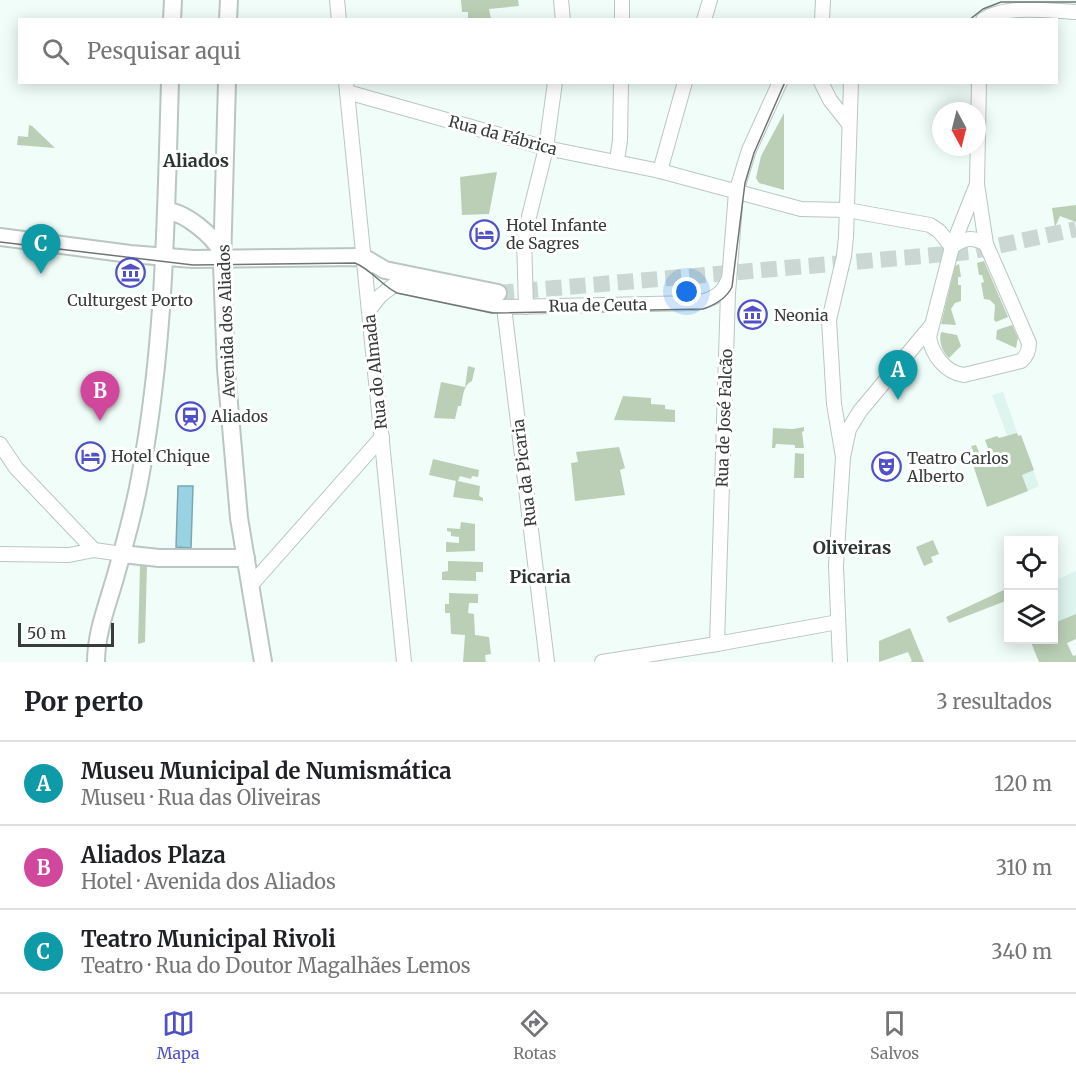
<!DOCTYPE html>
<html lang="pt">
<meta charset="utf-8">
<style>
body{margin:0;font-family:Merriweather,serif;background:#f6f6f6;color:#202124}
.controls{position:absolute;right:18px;bottom:18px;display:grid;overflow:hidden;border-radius:0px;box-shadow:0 3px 15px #0003}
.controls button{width:54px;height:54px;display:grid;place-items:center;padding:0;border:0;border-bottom:2px solid #e0e0e0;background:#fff;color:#202124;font:30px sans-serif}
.compass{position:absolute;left:932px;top:102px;width:54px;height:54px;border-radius:50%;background:#fff;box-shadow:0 3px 15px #0003;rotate:173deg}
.scale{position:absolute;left:18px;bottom:15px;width:96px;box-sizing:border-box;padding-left:6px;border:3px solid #383d3c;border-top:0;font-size:16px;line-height:21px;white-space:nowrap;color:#383d3c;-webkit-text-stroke:4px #fff;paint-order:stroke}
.you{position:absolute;left:687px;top:292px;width:21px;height:21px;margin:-15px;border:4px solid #fff;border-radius:50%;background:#1a73e8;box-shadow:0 0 0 9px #1a73e833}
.badge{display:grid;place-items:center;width:39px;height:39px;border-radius:50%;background:#4f51c8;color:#fff;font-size:20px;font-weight:700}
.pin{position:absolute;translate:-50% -50px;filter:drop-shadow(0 2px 3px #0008)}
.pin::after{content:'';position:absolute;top:32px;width:21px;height:18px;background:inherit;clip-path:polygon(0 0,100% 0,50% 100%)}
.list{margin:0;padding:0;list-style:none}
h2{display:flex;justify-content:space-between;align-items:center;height:78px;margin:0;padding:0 24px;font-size:26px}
h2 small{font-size:20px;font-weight:400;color:#757577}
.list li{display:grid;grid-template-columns:39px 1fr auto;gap:18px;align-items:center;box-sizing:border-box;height:84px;padding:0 24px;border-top:2px solid #e0e0e0}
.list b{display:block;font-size:22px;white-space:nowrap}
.list p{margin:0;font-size:20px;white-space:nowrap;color:#757577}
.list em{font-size:20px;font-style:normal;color:#757577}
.icon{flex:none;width:33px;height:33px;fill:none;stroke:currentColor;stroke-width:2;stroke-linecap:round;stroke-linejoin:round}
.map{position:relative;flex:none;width:1076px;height:662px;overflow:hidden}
.search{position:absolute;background:#fff;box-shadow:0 3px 15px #0003;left:18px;right:18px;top:18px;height:66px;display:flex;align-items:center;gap:15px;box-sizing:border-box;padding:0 21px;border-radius:0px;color:#757577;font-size:22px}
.sheet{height:330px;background:#fff}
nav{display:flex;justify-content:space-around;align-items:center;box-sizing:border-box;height:84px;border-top:2px solid #e0e0e0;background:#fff;font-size:16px;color:#757577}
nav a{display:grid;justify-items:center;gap:3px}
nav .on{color:#4f51c8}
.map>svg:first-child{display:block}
</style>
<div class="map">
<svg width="1076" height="662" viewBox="0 0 1076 662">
<rect width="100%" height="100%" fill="#f0fdf9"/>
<!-- built -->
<g fill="#def4ee">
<polygon points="1003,392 1018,435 1021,435 1039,486 1028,491 992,395"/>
<polygon points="1076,571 1076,614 1054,623 1054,581"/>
</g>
<!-- green -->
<g fill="#bbcfb6">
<polygon points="461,0 518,0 519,6 489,9 491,19 468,19 468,12 462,12"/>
<polygon points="784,113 784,190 759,183 756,178 761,156"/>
<polygon points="29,125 32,126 55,148 17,145 18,136 28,137"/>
<polygon points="497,172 489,214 462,215 460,177"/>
<polygon points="1076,205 1076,222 1060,216 1055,227 1052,208"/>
<polygon points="984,261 1008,317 996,322 994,320 995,305 990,300 984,299 981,283 984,282 982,275 979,275 977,263"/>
<polygon points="959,264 961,277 958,277 958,285 961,285 961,301 955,303 951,309 956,325 941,324 955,266"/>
<polygon points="1012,325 1018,338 1016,348 996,339 997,330"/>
<path d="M941,332L957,335L961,346L949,358C941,350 939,342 941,332Z"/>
<path d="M468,366L475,368L472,381C463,385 463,397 461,406H458L455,419L434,418L441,382L465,387Z"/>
<polygon points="623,396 651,398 651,404 665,405 665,409 675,410 675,422 614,420"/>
<polygon points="804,427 804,431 802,432 804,448 795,448 795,445 776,444 775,448 772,448 773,428 793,429"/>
<polygon points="1017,433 1018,436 1021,435 1034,470 1022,475 1028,491 987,507 969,453 973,451 971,446 976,445 981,457 990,454 985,440 997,436 999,438"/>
<polygon points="619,447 625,468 620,470 625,495 575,501 571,463 578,462 576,452"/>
<polygon points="795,453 804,454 804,478 794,478"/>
<polygon points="433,459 479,470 478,477 472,476 471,479 460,476 458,481 480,486 479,496 483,498 483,501 453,497 456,481 429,475"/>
<polygon points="461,522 475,524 475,551 446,552 446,542 459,543 459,537 451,536 451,532 447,531 447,528 460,529"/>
<polygon points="933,540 939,554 931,557 933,562 924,566 916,547"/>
<polygon points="448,561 483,562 483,572 476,572 476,581 442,580 442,572 448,571"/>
<polygon points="143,564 147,564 145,642 138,644 140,566"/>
<polygon points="1008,588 1008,600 949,623 946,617"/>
<polygon points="449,593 478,594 478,603 469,603 468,613 474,614 475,635 489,637 491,654 485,655 486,662 463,662 465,635 451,634 450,613 445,613 445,604 449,604"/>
<polygon points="1076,614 1076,639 1067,643 1073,656 1076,655 1076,662 1039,662 1030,640 1054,640 1054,623"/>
<polygon points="910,628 924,662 910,662 912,661 908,652 879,662 879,641"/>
</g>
<!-- water -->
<polygon fill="#98d3e4" stroke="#7ba6b2" stroke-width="1.5" points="178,486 193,486 191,548 176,547"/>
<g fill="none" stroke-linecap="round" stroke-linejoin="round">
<!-- major-tunnel -->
<polyline stroke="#cbd7d3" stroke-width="16" stroke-dasharray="16 8" stroke-linecap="butt" points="498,293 969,252 1076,229"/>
<defs>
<g id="minor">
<polyline points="337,0 339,20"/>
<polyline points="561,0 563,20"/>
<polyline points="622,20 622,0"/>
<polyline points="704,20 710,0"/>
<polyline points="822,20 823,0"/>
<path d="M983,20C1005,4 1050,11 1076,12"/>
<polyline points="346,82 404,662"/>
<polyline points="821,82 830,100 849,124"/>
<polyline points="347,92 546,148 660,171 801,209 847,210 930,225 939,231 952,247"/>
<polyline points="617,161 620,140 621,82"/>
<polyline points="660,171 685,82"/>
<path d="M977,184L952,247L929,337C932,355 946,373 964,375L1021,361C1027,356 1029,351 1029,343L986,244L977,184L979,82"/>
<path d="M952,247C964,238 972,236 986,244"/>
<polyline points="504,307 547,662"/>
<polyline points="526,307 524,237 546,148 555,82"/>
<path d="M369,310L380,296L394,285L504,307L696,303C711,300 723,295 728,280"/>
<polyline points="0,444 16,468 94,550"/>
<polyline points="843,457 834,404 829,320 844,256 846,237 851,82"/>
<polyline points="0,554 69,555 94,550 122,554"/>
<polyline points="251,585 382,437"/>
<polyline points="717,644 728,293 736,192 749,150 780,82"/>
<polyline points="602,662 717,644 838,622"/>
<polyline points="840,662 836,566 843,457 849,429 860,411 931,326"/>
</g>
<g id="major">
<polyline points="172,20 173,0"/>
<polyline points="228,20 229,0"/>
<polyline points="227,82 222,265 226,369 239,518 263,662"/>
<path d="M166,211C185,212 214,236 222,253"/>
<polyline points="0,237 130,254 193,259 363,257 385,270 498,293"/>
<polyline points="122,554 159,558 246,558"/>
<path d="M96,662C96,633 107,606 115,578C125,543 135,508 141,472C165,343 166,213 170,82"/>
</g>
</defs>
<!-- minor casing -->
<use href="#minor" stroke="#bac6c3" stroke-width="16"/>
<!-- major casing -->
<use href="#major" stroke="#bac6c3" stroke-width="20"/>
<!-- minor -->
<use href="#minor" stroke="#fff" stroke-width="14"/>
<!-- major -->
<use href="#major" stroke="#fff" stroke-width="16"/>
<!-- tram -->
<g stroke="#6f7674" stroke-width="1.5">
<polyline points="969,20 983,9 1001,2 1076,2"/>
<path d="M0,242L193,265L355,263C372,270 381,285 397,293L492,313L703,309C715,305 726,299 732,287L745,183L754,153L785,82"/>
</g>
</g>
<!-- icons -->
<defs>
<symbol id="hotel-ring" viewBox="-11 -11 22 22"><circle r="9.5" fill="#fff" stroke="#4f51c8" stroke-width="1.5"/><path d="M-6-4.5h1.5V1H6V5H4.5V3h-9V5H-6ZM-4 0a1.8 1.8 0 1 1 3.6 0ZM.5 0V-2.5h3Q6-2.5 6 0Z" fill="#4f51c8"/></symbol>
<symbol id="museum-ring" viewBox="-11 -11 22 22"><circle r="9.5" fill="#fff" stroke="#4f51c8" stroke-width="1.5"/><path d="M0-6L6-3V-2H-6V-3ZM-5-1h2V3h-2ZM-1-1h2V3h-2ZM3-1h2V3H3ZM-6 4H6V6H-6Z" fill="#4f51c8"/></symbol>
<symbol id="station-ring" viewBox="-11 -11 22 22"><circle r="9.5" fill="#fff" stroke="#4f51c8" stroke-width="1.5"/><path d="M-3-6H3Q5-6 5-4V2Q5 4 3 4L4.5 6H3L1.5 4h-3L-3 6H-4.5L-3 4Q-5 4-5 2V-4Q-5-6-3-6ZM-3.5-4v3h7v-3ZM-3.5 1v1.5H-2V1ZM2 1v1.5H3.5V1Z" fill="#4f51c8"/></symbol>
<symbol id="theatre-ring" viewBox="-11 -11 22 22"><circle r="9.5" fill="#fff" stroke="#4f51c8" stroke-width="1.5"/><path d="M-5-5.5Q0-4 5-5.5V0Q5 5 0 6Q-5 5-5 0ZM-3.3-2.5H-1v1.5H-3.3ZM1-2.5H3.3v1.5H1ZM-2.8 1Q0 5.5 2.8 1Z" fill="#4f51c8"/></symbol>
</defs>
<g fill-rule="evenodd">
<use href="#hotel-ring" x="468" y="218" width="33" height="33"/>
<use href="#museum-ring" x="114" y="256" width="33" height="33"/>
<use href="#museum-ring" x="736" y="298" width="33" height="33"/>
<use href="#station-ring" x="174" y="400" width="33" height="33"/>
<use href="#hotel-ring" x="74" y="440" width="33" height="33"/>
<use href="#theatre-ring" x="870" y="450" width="33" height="33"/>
</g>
<g text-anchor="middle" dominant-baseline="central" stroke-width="6" stroke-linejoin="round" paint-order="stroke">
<!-- street labels -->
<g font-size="16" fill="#383d3c" stroke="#fff">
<text transform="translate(503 135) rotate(15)">Rua da Fábrica</text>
<text transform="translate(598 305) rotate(-1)">Rua de Ceuta</text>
<text transform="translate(226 321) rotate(-92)">Avenida dos Aliados</text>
<text transform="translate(375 372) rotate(-96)">Rua do Almada</text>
<text transform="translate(724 418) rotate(-88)">Rua de José Falcão</text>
<text transform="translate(524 473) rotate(-97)">Rua da Picaria</text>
</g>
<!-- poi labels -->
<g font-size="16" fill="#383d3c" stroke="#fff" text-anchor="start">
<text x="506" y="225">Hotel Infante<tspan x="506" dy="18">de Sagres</tspan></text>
<text x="130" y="300" text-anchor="middle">Culturgest Porto</text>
<text x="774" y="315">Neonia</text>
<text x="211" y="416">Aliados</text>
<text x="111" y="456">Hotel Chique</text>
<text x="907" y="458">Teatro Carlos<tspan x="907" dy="18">Alberto</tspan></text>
</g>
<!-- neighbourhood labels -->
<g font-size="18" font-weight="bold" fill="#2b3532" stroke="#fff">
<text x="196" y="160">Aliados</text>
<text x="852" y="547">Oliveiras</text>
<text x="540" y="576">Picaria</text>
</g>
</g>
</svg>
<div class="controls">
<button><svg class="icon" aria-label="locate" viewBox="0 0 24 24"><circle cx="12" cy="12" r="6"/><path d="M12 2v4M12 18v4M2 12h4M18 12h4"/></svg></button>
<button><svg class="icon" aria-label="layers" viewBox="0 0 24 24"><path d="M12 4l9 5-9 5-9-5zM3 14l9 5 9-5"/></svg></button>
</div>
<svg class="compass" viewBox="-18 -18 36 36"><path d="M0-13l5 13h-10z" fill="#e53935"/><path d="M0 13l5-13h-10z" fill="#757577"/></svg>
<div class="scale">50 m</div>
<div class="you"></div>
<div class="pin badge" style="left:898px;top:400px;background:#0f9aa8">A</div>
<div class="pin badge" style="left:100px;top:421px;background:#d1479c">B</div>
<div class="pin badge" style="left:41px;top:274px;background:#0f9aa8">C</div>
<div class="search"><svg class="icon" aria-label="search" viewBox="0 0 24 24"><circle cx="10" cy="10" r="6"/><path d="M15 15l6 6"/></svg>Pesquisar aqui</div>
</div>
<section class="sheet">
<h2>Por perto<small>3 resultados</small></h2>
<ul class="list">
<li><span class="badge" style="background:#0f9aa8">A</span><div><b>Museu Municipal de Numismática</b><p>Museu · Rua das Oliveiras</p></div><em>120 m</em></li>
<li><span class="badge" style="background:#d1479c">B</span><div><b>Aliados Plaza</b><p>Hotel · Avenida dos Aliados</p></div><em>310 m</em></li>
<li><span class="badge" style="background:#0f9aa8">C</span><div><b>Teatro Municipal Rivoli</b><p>Teatro · Rua do Doutor Magalhães Lemos</p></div><em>340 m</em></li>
</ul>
</section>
<nav>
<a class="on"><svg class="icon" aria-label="map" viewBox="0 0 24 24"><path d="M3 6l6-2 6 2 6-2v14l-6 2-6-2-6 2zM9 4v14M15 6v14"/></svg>Mapa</a>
<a><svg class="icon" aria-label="directions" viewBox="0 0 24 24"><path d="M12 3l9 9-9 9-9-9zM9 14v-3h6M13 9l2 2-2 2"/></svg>Rotas</a>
<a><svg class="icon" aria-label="saved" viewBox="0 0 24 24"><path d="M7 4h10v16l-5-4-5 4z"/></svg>Salvos</a>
</nav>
